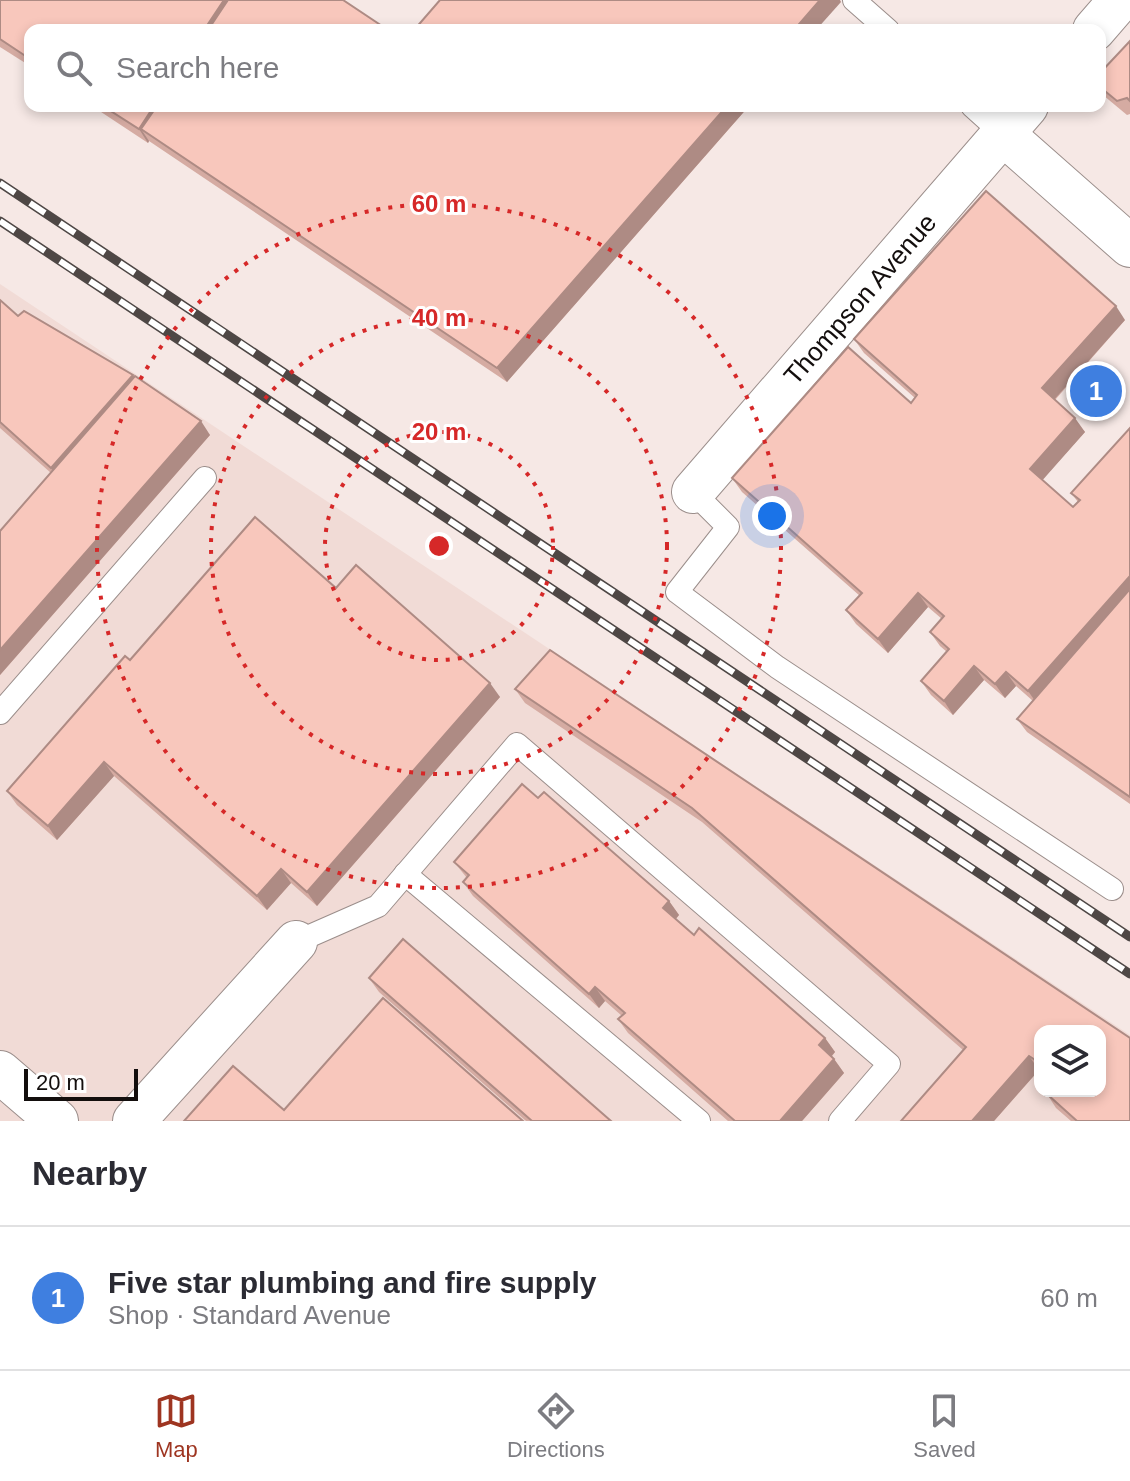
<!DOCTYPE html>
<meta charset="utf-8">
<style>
body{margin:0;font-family:Helvetica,sans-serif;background:#f7f7f7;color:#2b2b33}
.controls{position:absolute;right:24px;bottom:24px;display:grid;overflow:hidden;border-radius:16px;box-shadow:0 4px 12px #0003}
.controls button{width:72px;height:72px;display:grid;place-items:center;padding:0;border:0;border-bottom:2px solid #e1e1e2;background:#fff;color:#2b2b33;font:40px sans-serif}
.scale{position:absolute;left:24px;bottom:20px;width:114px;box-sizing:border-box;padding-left:8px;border:4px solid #130e0d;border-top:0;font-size:22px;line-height:28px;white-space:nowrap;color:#130e0d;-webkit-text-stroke:6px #fff;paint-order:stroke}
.you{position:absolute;left:772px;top:516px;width:28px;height:28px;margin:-20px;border:6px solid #fff;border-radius:50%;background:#1a73e8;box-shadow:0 0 0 12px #1a73e833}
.badge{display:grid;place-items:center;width:52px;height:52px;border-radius:50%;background:#9e3521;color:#fff;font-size:26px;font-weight:700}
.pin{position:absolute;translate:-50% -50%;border:4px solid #fff;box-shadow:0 2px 8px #0006}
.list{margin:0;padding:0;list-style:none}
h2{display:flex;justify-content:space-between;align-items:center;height:104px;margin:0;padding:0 32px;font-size:34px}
h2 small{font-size:26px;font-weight:400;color:#7c7c81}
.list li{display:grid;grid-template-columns:52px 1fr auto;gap:24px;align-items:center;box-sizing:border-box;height:144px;padding:0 32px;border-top:2px solid #e1e1e2}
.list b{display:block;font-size:30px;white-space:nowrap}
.list p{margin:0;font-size:26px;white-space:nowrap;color:#7c7c81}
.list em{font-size:26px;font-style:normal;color:#7c7c81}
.icon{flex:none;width:44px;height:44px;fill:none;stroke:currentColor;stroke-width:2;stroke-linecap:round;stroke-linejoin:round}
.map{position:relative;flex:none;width:1130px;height:1121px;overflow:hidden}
.search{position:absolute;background:#fff;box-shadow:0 4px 12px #0003;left:24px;right:24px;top:24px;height:88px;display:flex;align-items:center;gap:20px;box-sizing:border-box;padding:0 28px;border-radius:16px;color:#7c7c81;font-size:30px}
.sheet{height:248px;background:#fff}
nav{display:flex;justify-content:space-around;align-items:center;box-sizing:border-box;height:112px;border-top:2px solid #e1e1e2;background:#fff;font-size:22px;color:#7c7c81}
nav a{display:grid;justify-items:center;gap:4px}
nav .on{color:#9e3521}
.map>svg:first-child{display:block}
.built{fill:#f1dbd6;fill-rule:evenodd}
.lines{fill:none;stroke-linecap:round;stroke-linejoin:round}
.service-casing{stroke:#9b8e8b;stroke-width:24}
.minor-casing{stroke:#9b8e8b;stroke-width:44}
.service{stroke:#fff;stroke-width:22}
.minor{stroke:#fff;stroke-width:42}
.rail-casing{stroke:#4e4745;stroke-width:9}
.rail{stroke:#fff;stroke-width:6;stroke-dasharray:18;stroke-linecap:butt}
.wall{fill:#d5aba2}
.shaded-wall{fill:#ae8b84}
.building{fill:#f8c7bc;stroke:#ae8b84;stroke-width:2}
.ring{fill:none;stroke:#d62828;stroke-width:4;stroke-dasharray:4 8}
.labels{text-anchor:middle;stroke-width:6;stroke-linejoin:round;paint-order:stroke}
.street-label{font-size:26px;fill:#130e0d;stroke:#fff}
.centre{fill:#d62828;stroke:#fff;stroke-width:4}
.ring-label{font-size:24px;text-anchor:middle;font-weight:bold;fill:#d62828;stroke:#fff;stroke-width:6;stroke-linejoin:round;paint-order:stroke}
</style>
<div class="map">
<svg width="1130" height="1121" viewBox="0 0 1130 1121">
<rect width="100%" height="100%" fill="#f6e8e5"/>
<!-- built -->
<path class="built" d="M0,284L1130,1035V1121H0ZM1040,1031H1100V1091H1040Z"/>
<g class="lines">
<defs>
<g id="service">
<polyline points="854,0 888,30"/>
<polyline points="972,106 1003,134"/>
<polyline points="693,492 728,527 677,592 777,667 1112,889"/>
<polyline points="0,713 205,478"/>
<polyline points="405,874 699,1121"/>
<polyline points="296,942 378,906 517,744 889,1064 840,1121"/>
</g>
<g id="minor">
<polyline points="1094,30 1120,0"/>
<polyline points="1003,134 1130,246"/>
<polyline points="693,492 1027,106"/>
<polyline points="0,1072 57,1121"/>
<polyline points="134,1121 296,942"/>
</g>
</defs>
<!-- service casing -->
<use href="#service" class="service-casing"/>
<!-- minor casing -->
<use href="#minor" class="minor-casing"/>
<!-- service -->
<use href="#service" class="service"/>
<!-- minor -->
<use href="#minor" class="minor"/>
<defs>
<g id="rail">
<polyline points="0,183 1130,937"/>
<polyline points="0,221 1130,974"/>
</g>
</defs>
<!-- rail casing -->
<use href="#rail" class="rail-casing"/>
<!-- rail -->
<use href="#rail" class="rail"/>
</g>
<!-- wall -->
<g class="wall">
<polygon points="0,0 30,30 30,66 0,47"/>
<polygon points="1130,41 1130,114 1127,115 1103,95 1100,91 1100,73"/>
<polygon points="92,106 749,106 507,382 149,141 148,143"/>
<polygon points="0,300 18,316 135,377 210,435 0,675 0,531 51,473 0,428"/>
<polygon points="1125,320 1055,400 1085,432 1042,480 1073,507 1078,502 1071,493 1130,428 1130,804 1027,732 1017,719 1033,701 1016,686 1005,698 984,680 953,715 931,695 921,681 947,652 940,646 930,632 942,619 928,607 888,653 856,624 846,610 860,596 742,492 732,478 911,403 915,398 864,353 854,339"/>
<polygon points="336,588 500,697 317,906 291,883 267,910 114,776 57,840 17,805 7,791 130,660"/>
<polygon points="550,650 1130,1038 1130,1121 1071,1121 1056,1108 1047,1094 1049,1091 1100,1091 1100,1031 1040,1031 1040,1071 1039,1070 994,1121 901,1121 963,1050 702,822 525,703 515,689"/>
<polygon points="538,798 669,901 679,915 676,919 694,935 825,1038 835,1052 832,1056 844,1073 802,1121 728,1121 628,1033 618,1019 622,1016 605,1001 599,1008 473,896 463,882 467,878 454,862"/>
<polygon points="369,978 611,1121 526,1121 379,992"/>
</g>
<!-- shaded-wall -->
<g class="shaded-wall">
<polygon points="224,0 243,0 223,30 204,30"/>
<polygon points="820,0 840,0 841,2 816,30 794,30"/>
<polygon points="154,106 173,106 141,129 149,141 148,143 139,129"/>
<polygon points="727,106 749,106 507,382 497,368"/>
<polygon points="1116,306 1125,320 1052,402 1042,388"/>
<polygon points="133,375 143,389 61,482 51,468"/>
<polygon points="1075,418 1085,432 1040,483 1030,469"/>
<polygon points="201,421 210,435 0,675 0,650"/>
<polygon points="1130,576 1130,601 1038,705 1028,691"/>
<polygon points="918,593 928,607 888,653 878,639"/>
<polygon points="974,666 984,680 953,715 944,701"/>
<polygon points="1006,672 1016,686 1005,698 995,684"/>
<polygon points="490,683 500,697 317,906 307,892"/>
<polygon points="104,762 114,776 57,840 48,826"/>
<polygon points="281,869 291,883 267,910 257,896"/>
<polygon points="669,901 679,915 673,922 663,908"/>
<polygon points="595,987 605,1001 599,1008 589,994"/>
<polygon points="825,1038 835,1052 829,1059 819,1045"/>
<polygon points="1029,1056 1039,1070 994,1121 972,1121"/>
<polygon points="834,1059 844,1073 802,1121 780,1121"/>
</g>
<!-- building -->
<g class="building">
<polygon points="0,0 224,0 204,30 30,30 30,59 0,39"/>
<polygon points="228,0 343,0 388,30 208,30"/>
<polygon points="440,0 820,0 794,30 414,30"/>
<polygon points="1130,41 1130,101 1127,98 1117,101 1100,87 1100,73"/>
<polygon points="103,106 154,106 139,129"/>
<polygon points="157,106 727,106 497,368 141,129"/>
<polygon points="986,191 1116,306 1042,388 1075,418 1030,469 1073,507 1080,500 1071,493 1130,428 1130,576 1028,691 1006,672 995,684 974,666 944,701 921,681 949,649 930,632 944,616 918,593 878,639 846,610 862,593 732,478 848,347 911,403 917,395 854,339"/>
<polygon points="0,300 18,316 24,311 133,375 51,468 0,422"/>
<polygon points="135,376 201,421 0,650 0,531"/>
<polygon points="255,517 336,588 356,565 490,683 307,892 281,869 257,896 104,762 48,826 7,791 125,656 130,660"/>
<polygon points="1130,589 1130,797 1017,719"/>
<polygon points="550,650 1130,1038 1130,1121 1077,1121 1047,1094 1049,1091 1100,1091 1100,1031 1040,1031 1040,1063 1029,1056 972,1121 901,1121 966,1047 692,808 515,689"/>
<polygon points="522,784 538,798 544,792 669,901 663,908 694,935 699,928 825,1038 819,1045 834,1059 780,1121 735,1121 618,1019 625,1013 595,987 589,994 463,882 469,875 454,862"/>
<polygon points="403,939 611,1121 532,1121 369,978"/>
<polygon points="383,998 523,1121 184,1121 233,1066 284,1110"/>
</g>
<!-- distance rings -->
<g class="ring">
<circle cx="439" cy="546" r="114"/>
<circle cx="439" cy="546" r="228"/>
<circle cx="439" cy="546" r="342"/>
</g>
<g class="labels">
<!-- street labels -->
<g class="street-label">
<text transform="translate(860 299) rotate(-49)" y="9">Thompson Avenue</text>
</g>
</g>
<circle cx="439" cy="546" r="12" class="centre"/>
<g class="ring-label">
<text x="439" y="212">60 m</text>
<text x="439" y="326">40 m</text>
<text x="439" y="440">20 m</text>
</g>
</svg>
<div class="controls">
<button><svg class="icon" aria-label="layers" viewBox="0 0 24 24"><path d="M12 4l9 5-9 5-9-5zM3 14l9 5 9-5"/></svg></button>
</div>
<div class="scale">20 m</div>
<div class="you"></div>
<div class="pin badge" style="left:1096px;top:391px;background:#3f7fe0">1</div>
<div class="search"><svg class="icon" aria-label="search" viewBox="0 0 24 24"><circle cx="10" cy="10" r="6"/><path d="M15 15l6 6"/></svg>Search here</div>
</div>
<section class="sheet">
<h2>Nearby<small></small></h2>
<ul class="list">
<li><span class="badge" style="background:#3f7fe0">1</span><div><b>Five star plumbing and fire supply</b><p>Shop · Standard Avenue</p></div><em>60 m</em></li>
</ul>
</section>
<nav>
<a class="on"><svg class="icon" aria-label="map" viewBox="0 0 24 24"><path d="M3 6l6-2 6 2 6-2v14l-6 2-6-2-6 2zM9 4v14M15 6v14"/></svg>Map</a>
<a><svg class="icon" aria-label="directions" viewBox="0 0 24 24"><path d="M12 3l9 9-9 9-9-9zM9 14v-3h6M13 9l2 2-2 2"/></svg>Directions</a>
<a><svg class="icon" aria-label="saved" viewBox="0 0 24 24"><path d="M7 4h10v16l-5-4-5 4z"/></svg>Saved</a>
</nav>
